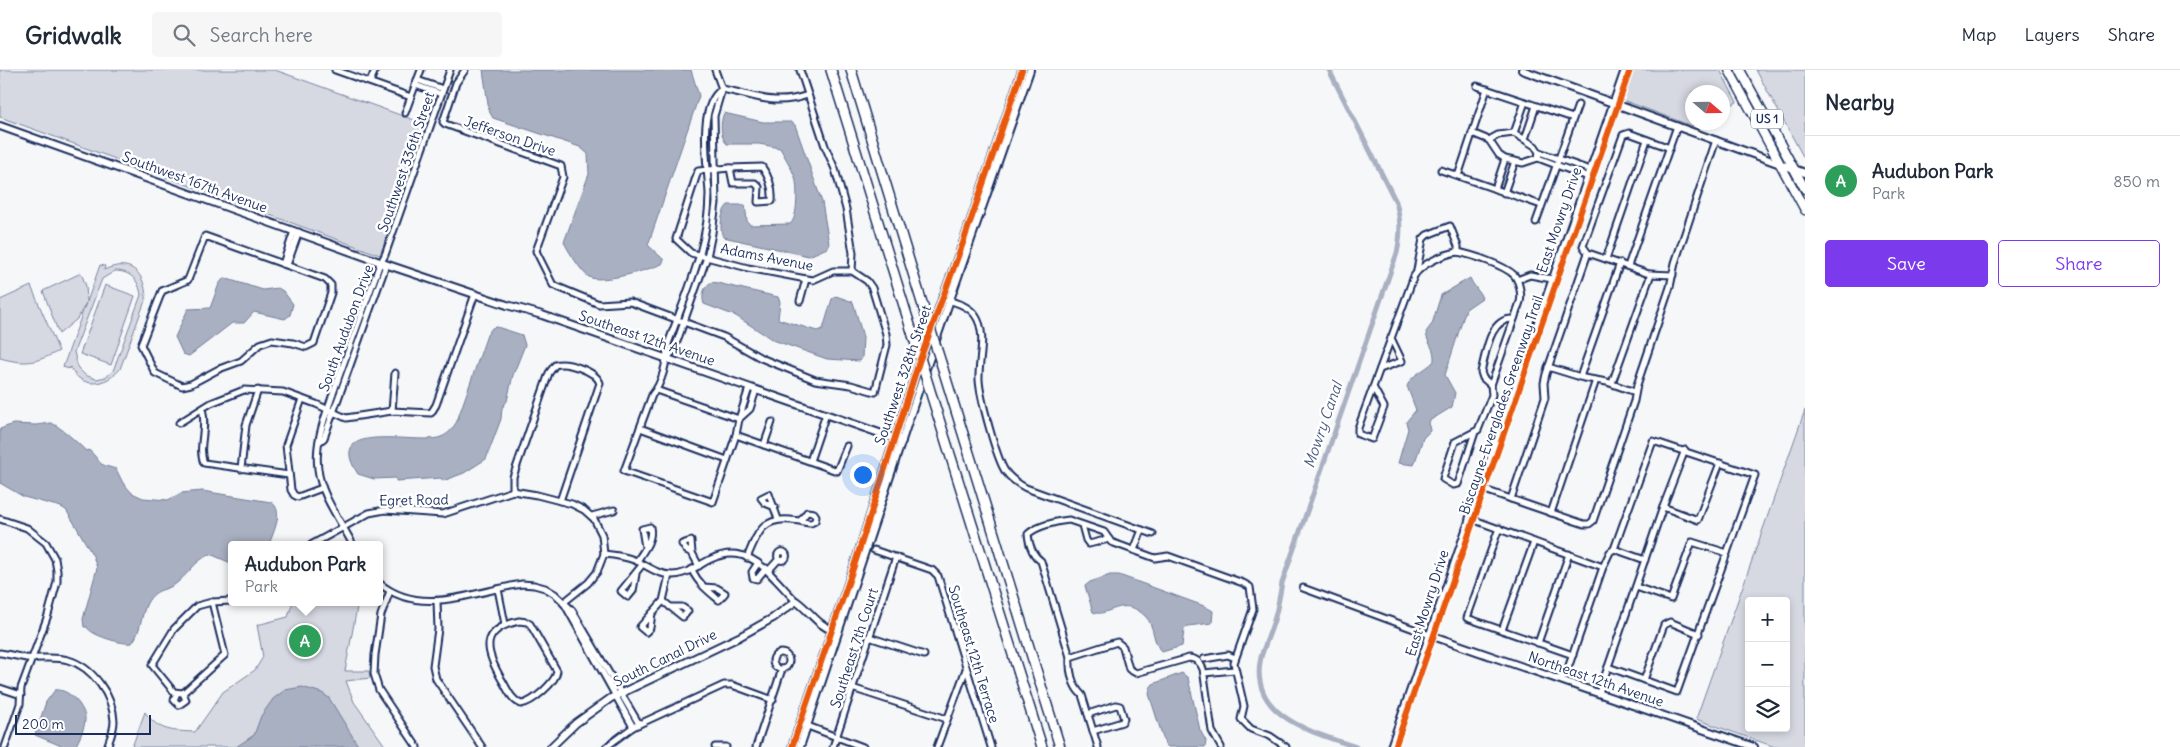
<!DOCTYPE html>
<meta charset="utf-8">
<style>
body{margin:0;font-family:Delius,sans-serif;background:#f6f6f7;color:#1f2937}
.controls{position:absolute;right:15px;bottom:15px;display:grid;overflow:hidden;border-radius:5px;box-shadow:0 2px 8px #0003}
.controls button{width:45px;height:45px;display:grid;place-items:center;padding:0;border:0;border-bottom:1px solid #e0e1e3;background:#fff;color:#1f2937;font:25px sans-serif}
.compass{position:absolute;left:1685px;top:15px;width:45px;height:45px;border-radius:50%;background:#fff;box-shadow:0 2px 8px #0003;rotate:110deg}
.scale{position:absolute;left:15px;bottom:12px;width:136px;box-sizing:border-box;padding-left:5px;border:2px solid #1b2f5e;border-top:0;font-size:14px;line-height:18px;white-space:nowrap;color:#1b2f5e;-webkit-text-stroke:4px #fff;paint-order:stroke}
.you{position:absolute;left:862px;top:404px;width:18px;height:18px;margin:-12px;border:4px solid #fff;border-radius:50%;background:#1a73e8;box-shadow:0 0 0 8px #1a73e833}
.badge{display:grid;place-items:center;width:32px;height:32px;border-radius:50%;background:#7c3aed;color:#fff;font-size:16px;font-weight:700}
.pin{position:absolute;translate:-50% -50%;border:2px solid #fff;box-shadow:0 1px 5px #0006}
.popup{position:absolute;left:228px;top:471px;width:155px;height:65px;box-sizing:border-box;display:grid;place-content:center;border-radius:5px;background:#fff;filter:drop-shadow(0 1px 4px #0005);font-size:16px;white-space:nowrap;color:#747a83}
.popup b{font-size:19px;color:#1f2937}
.popup::after{content:'';position:absolute;left:50%;top:100%;margin-left:-10px;border:10px solid transparent;border-top-color:#fff}
.list{margin:0;padding:0;list-style:none}
h2{display:flex;justify-content:space-between;align-items:center;height:65px;margin:0;padding:0 20px;font-size:21px}
h2 small{font-size:16px;font-weight:400;color:#747a83}
.list li{display:grid;grid-template-columns:32px 1fr auto;gap:15px;align-items:center;box-sizing:border-box;height:90px;padding:0 20px;border-top:1px solid #e0e1e3}
.list b{display:block;font-size:19px;white-space:nowrap}
.list p{margin:0;font-size:16px;white-space:nowrap;color:#747a83}
.list em{font-size:16px;font-style:normal;color:#747a83}
.actions{display:flex;gap:10px;padding:15px 20px}
.actions a{flex:1;padding:11px 0;border:1px solid #7c3aed;border-radius:5px;text-align:center;font-size:18px;color:#7c3aed}
.actions .main{background:#7c3aed;color:#fff}
.icon{flex:none;width:28px;height:28px;fill:none;stroke:currentColor;stroke-width:2;stroke-linecap:round;stroke-linejoin:round}
.map{position:relative;flex:none;width:1805px;height:677px;overflow:hidden}
header{display:flex;align-items:center;gap:30px;box-sizing:border-box;height:70px;padding:0 25px;background:#fff;border-bottom:1px solid #e0e1e3}
header strong{font-size:24px}
nav{display:flex;gap:28px;margin-inline-start:auto;font-size:18px}
.search{width:350px;height:45px;background:#f6f6f7;display:flex;align-items:center;gap:12px;box-sizing:border-box;padding:0 18px;border-radius:5px;color:#747a83;font-size:19px}
main{display:flex}
aside{flex:1;background:#fff}
.map>svg:first-child{display:block}
.green{fill:#d6d9e2;stroke:#7884a0;fill-rule:evenodd}
.water{fill:#a9b0c1;stroke:#707c99}
.lines{fill:none;stroke-linecap:round;stroke-linejoin:round}
.canal{stroke:#a9b0c1;stroke-width:5}
.minor-casing{stroke:#1b2f5e;stroke-width:9}
.tertiary-casing{stroke:#1b2f5e;stroke-width:10}
.trunk-casing{stroke:#1b2f5e;stroke-width:11}
.motorway-casing{stroke:#1b2f5e;stroke-width:12}
.minor{stroke:#fff;stroke-width:5}
.tertiary{stroke:#fff;stroke-width:6}
.trunk{stroke:#fff;stroke-width:8}
.motorway{stroke:#fff;stroke-width:9}
.motorway-bridge-casing{stroke:#1b2f5e;stroke-width:12;stroke-linecap:butt}
.motorway-bridge{stroke:#fff;stroke-width:9}
.cycleway-casing{stroke:#fff;stroke-width:9}
.cycleway{stroke:#e8590c;stroke-width:6}
.labels{text-anchor:middle;stroke-width:5;stroke-linejoin:round;paint-order:stroke}
.shield{fill:#fff;stroke:#5f6d8e;stroke-width:1}
.shield-label{font-size:12px;font-weight:bold;fill:#1b2f5e}
.street-label{font-size:14px;fill:#1b2f5e;stroke:#fff}
.water-label{font-size:15px;font-style:italic;fill:#4d5c81;stroke:#fff}
</style>
<header>
<strong>Gridwalk</strong>
<div class="search"><svg class="icon" aria-label="search" viewBox="0 0 24 24"><circle cx="10" cy="10" r="6"/><path d="M15 15l6 6"/></svg>Search here</div>
<nav><a>Map</a><a>Layers</a><a>Share</a></nav>
</header>
<main>
<div class="map">
<svg width="1805" height="677" viewBox="0 0 1805 677">
<rect width="100%" height="100%" fill="#f6f7f9"/>
<filter id="ink" filterUnits="userSpaceOnUse"><feTurbulence type="fractalNoise" baseFrequency=".02" numOctaves="2"/><feDisplacementMap in="SourceGraphic" scale="10" xChannelSelector="R" yChannelSelector="G"/><feConvolveMatrix kernelMatrix="1 2 1 2 8 2 1 2 1" color-interpolation-filters="sRGB"/></filter>
<g filter="url(#ink)">
<!-- green -->
<g class="green">
<polygon points="0,0 275,0 428,55 380,185 0,47"/>
<polygon points="1630,0 1720,0 1737,32 1723,39 1722,22 1692,22 1692,52 1698,53 1692,56 1620,29"/>
<polygon points="1756,0 1805,0 1805,90"/>
<path d="M100,195L105,196L104,200C130,188 145,202 146,228L120,299C106,316 82,320 70,297L69,299L63,297L86,233L77,249L59,264L43,221L81,203L86,216L87,232ZM115,201C130,201 139,210 141,225L113,301L106,307L96,309L85,305L78,298L74,282L102,209Z"/>
<polygon points="105,215 135,226 111,295 80,284"/>
<path d="M31,216L59,281C35,293 26,295 0,288V230Z"/>
<polygon points="944,238 905,353 902,357 938,245"/>
<path d="M1805,340V677H1775L1696,649ZM1749,531H1786V658H1749Z"/>
<path d="M293,532H358L345,601H369L370,608L346,611L354,632L386,677H132L145,642C159,662 173,661 195,662L223,622L255,600L263,587L257,555L288,547Z"/>
</g>
<!-- water -->
<g class="water">
<path d="M483,0H691L699,26L648,175L664,190L662,194C648,200 601,214 589,207C582,203 567,179 564,172L589,104L588,84L580,77L493,48L489,41Z"/>
<path d="M724,43L763,52H791L795,55L822,132L829,174L827,178L809,186L723,167C719,159 721,141 728,135H745L747,151L750,155L790,154C798,149 798,116 795,107C791,97 785,87 780,78L759,74H727C720,68 720,51 724,43Z"/>
<polygon points="224,208 263,220 278,218 283,221 293,234 290,245 285,249 254,242 244,253 232,253 189,286 183,284 175,267 188,239 210,238 219,214"/>
<path d="M1470,208C1473,216 1479,220 1482,228L1466,239L1445,305L1455,323L1452,337L1429,351L1430,361L1423,368L1414,395L1398,393L1408,359L1406,352L1416,340L1407,316C1413,303 1425,301 1434,291C1435,276 1427,275 1426,262L1432,254L1441,225Z"/>
<path d="M713,212L778,227L780,232L778,249L817,261L823,259L832,229L836,226L853,232L863,267L862,288L860,291L827,289L773,270L736,246L704,234C701,226 704,214 713,212Z"/>
<path d="M497,257L522,265L525,275L513,305L507,331L502,338L501,349L486,389L464,403L443,411L441,408L396,411V408L374,409L358,404C321,348 420,376 441,367C449,364 453,358 457,351L487,265L492,258Z"/>
<path d="M51,353C60,356 79,374 86,381L89,380C104,394 94,393 116,399L123,413L132,423L143,428L168,430L181,423L202,421L271,432C285,441 273,462 269,475H231V493L210,484C193,493 192,500 178,512C167,522 157,516 147,533C141,545 141,562 132,573C123,575 90,565 87,557H84L83,549L97,498L93,486L76,456L66,440L61,437L24,427L0,413V359L13,354L36,355Z"/>
<path d="M1110,505H1119L1204,536L1213,541L1212,553L1188,556L1184,560L1182,576L1162,582C1152,573 1155,556 1146,547C1123,523 1107,549 1093,542L1085,516L1090,512Z"/>
<polygon points="1182,603 1188,608 1200,660 1206,671 1205,677 1168,677 1165,674 1149,624 1150,618 1153,614"/>
<polygon points="302,617 322,623 329,628 359,677 236,677 254,665 261,646 273,629 285,620"/>
<path d="M55,620C68,618 83,635 85,647C86,656 79,670 75,677H64L35,665L46,632Z"/>
</g>
<g class="lines">
<!-- canal -->
<path class="canal" d="M1329,0L1396,132C1401,150 1401,164 1397,183L1282,513C1280,524 1278,536 1275,547C1271,561 1265,574 1261,587C1247,647 1315,663 1356,677"/>
<defs>
<g id="minor">
<polyline points="335,0 411,27"/>
<polyline points="465,0 456,13 443,52 445,54 561,96 563,107 536,181 553,215 599,234 630,232 724,267 761,288 815,310 851,315 875,322 887,275 886,264 872,218 867,211 852,201 853,183 846,139 835,99 825,76 800,0"/>
<polyline points="417,10 443,19"/>
<polyline points="370,12 375,0"/>
<polyline points="415,15 441,24"/>
<polyline points="1477,16 1573,48"/>
<polyline points="405,43 421,0"/>
<polyline points="1472,63 1489,70 1499,85 1505,89 1523,93 1538,88 1539,82"/>
<polyline points="1514,63 1525,32"/>
<polyline points="1525,69 1536,36"/>
<polyline points="1489,70 1498,65 1514,63 1535,76 1539,82 1590,100"/>
<polyline points="1670,78 1629,63 1623,65 1583,176 1588,183 1649,204 1673,205"/>
<polyline points="1538,88 1588,107"/>
<path d="M762,97C770,108 773,118 772,131L758,132L759,117L755,113H733L730,98Z"/>
<polyline points="730,98 698,101 676,169 691,183 748,198 806,209 813,210 833,201 852,201"/>
<polyline points="1441,100 1541,135"/>
<polyline points="1458,106 1487,19"/>
<polyline points="1495,119 1505,89"/>
<polyline points="1504,123 1515,91"/>
<polyline points="1536,152 1578,35"/>
<polygon points="205,166 325,209 331,215 331,223 314,273 306,277 293,273 272,270 260,274 241,291 219,299 191,314 182,316 155,303 141,275 162,221 188,210"/>
<polyline points="1606,189 1647,70"/>
<polyline points="283,194 294,161"/>
<polyline points="287,195 299,162"/>
<polyline points="1628,196 1677,56"/>
<polyline points="1417,200 1423,169 1427,165 1450,156 1458,176 1458,182"/>
<polyline points="1517,210 1530,205 1552,209"/>
<path d="M942,228C954,232 968,235 975,245C988,263 978,290 979,310C980,327 996,387 1005,401C1011,409 1018,414 1026,418L1153,464"/>
<polyline points="800,231 806,209"/>
<polyline points="667,288 674,280 707,187 712,163 716,133 714,46 722,19 715,0"/>
<polyline points="1548,297 1584,308 1607,312 1635,322"/>
<polyline points="1380,299 1402,291 1391,268"/>
<polyline points="1580,307 1620,193"/>
<polyline points="1612,313 1651,204"/>
<path d="M1491,315L1483,308L1481,302C1486,284 1489,247 1514,249"/>
<path d="M1373,317L1384,337L1372,369L1358,364V358L1414,206C1421,194 1444,184 1458,182C1472,185 1504,195 1514,205C1519,210 1522,225 1520,232L1491,315L1492,325L1478,360L1455,372L1444,405L1443,409L1453,415L1458,414L1475,362"/>
<path d="M749,318L739,349L736,365L713,432L624,401L652,325C662,314 667,292 667,277C684,228 709,177 709,124C708,95 696,37 722,19C756,25 772,37 808,25"/>
<polyline points="656,320 739,349"/>
<polyline points="302,329 286,375 291,420 294,425 298,427 322,418"/>
<path d="M202,339C208,357 197,378 204,393L289,405"/>
<polyline points="392,341 395,303"/>
<polyline points="739,349 750,339 756,320"/>
<polyline points="179,353 211,333 244,320 283,322 316,334 346,348 392,341 431,343 436,335 475,224"/>
<polyline points="640,358 727,390"/>
<polyline points="736,365 837,401 847,376"/>
<polyline points="319,372 324,368 385,198 382,192"/>
<polyline points="764,375 772,352"/>
<polyline points="810,391 826,344"/>
<polyline points="241,399 246,355 258,320"/>
<polyline points="1479,418 1584,454 1589,454 1593,451 1634,331 1637,315 1670,217 1675,193 1716,70"/>
<path d="M513,421V407L549,303L555,295C566,291 596,301 600,313L560,431"/>
<polyline points="1511,429 1545,328 1544,313 1546,304 1588,183"/>
<polyline points="775,437 765,433 761,428 769,424 778,449"/>
<polyline points="1663,437 1698,450 1720,393"/>
<polyline points="1551,443 1596,310"/>
<polyline points="592,446 614,440"/>
<polyline points="1469,448 1603,497"/>
<polyline points="0,449 27,458 46,473 55,489 57,501 57,512 48,545 21,618 20,634 5,677"/>
<polyline points="1082,455 1086,470 1089,474 1109,469"/>
<polyline points="1499,458 1467,548 1573,585"/>
<polyline points="311,475 369,443 385,440 443,444 513,421 537,425 572,434 584,440 594,449 602,465 604,484 597,502 588,513 563,533"/>
<path d="M353,475C341,451 321,426 318,399C314,370 327,342 336,315C350,275 365,236 379,196L385,185L450,0"/>
<polyline points="1614,479 1645,490"/>
<polyline points="874,480 932,500 938,506 991,677"/>
<polyline points="1134,480 1142,460"/>
<circle cx="782" cy="486" r="4.5"/>
<polyline points="692,483 686,480 682,474 691,471 692,483 699,496"/>
<path d="M604,484C614,485 624,486 634,490C647,495 657,505 672,505C687,505 698,495 711,489C751,470 772,508 796,531"/>
<path d="M747,488C757,464 762,447 791,450C798,450 805,453 811,453L815,451L816,446L814,443L807,442L801,450"/>
<path d="M637,491C644,480 653,470 650,457L642,459L645,477"/>
<polyline points="758,493 752,502 753,508 757,509 766,498"/>
<path d="M692,500C698,513 708,521 719,530L725,523L717,518L704,517"/>
<polyline points="768,501 779,489"/>
<polyline points="636,504 633,521 628,527 621,521 642,495"/>
<path d="M379,513C421,548 474,521 522,514L534,515L545,518L555,524L572,540L639,654"/>
<polyline points="1636,517 1671,529 1692,472 1727,483"/>
<polyline points="1303,518 1430,565"/>
<polyline points="498,519 505,554"/>
<polyline points="390,521 381,545 375,585 374,604 379,620 417,677"/>
<polyline points="437,531 438,559 433,596 436,609 482,677"/>
<polyline points="663,531 683,547 688,541 682,537 670,537"/>
<polygon points="212,532 225,585 183,623 174,622 152,595 174,559 197,536"/>
<polyline points="212,532 231,531"/>
<polyline points="564,533 633,657"/>
<polyline points="652,543 650,558 646,562 640,557 663,531 669,505"/>
<path d="M519,551L527,552L530,554L557,601C556,612 532,633 521,634C511,630 507,618 502,610C485,581 479,560 519,551Z"/>
<polyline points="1502,560 1534,472"/>
<polyline points="869,567 924,585"/>
<polyline points="1538,573 1569,484"/>
<path d="M0,583C9,584 18,587 26,588C40,589 55,586 68,590C93,597 113,626 114,651C114,660 110,669 107,677"/>
<circle cx="781" cy="591" r="8"/>
<path d="M1070,587L1117,572L1123,577L1129,599L1136,603L1189,588C1197,589 1200,592 1203,599L1212,661L1221,677"/>
<polyline points="1204,589 1228,585 1235,588"/>
<polyline points="1204,603 1234,600"/>
<polyline points="1560,609 1566,604 1603,497 1610,482 1614,479 1653,371 1755,405 1677,622 1608,597"/>
<polyline points="1644,610 1664,555 1670,552 1699,564"/>
<polyline points="0,618 21,625"/>
<polyline points="852,618 947,649"/>
<polyline points="177,623 174,630 179,635 186,630 183,623"/>
<polyline points="1599,623 1663,437 1685,380"/>
<polyline points="1088,644 1116,635 1120,636 1124,649 1122,652 1093,661"/>
<polyline points="805,655 863,677"/>
<polyline points="606,677 633,657 724,615 732,615 773,630"/>
<polyline points="715,677 726,677"/>
<polyline points="756,677 782,599"/>
<polyline points="833,677 896,487"/>
<polyline points="937,677 966,599"/>
<path d="M1098,677L1082,625C1072,616 1069,600 1070,587L1041,491C1032,485 1029,474 1028,464C1037,456 1057,451 1069,450L1104,462L1111,472L1155,488L1168,486L1243,513L1250,517L1253,539L1234,593L1244,636L1241,649L1251,659L1270,666L1286,677"/>
</g>
<g id="tertiary">
<polyline points="1522,0 1805,103"/>
<polyline points="0,56 391,196 507,235 542,245 902,371"/>
<polyline points="1430,565 1754,677"/>
<path d="M551,677L576,653L611,628L739,567L773,548L796,531C810,541 817,555 834,561"/>
<polyline points="792,677 856,490 919,292 963,173 1022,0"/>
<polyline points="800,677 921,313 1030,0"/>
<polyline points="1391,677 1625,0"/>
</g>
<g id="trunk">
<polyline points="1729,0 1805,140"/>
<polyline points="1740,0 1805,119"/>
</g>
<g id="motorway">
<polyline points="831,0 913,265"/>
<polyline points="851,0 923,236"/>
<polyline points="943,299 1060,677"/>
<polyline points="932,327 1042,677"/>
</g>
</defs>
<!-- minor casing -->
<use href="#minor" class="minor-casing"/>
<!-- tertiary casing -->
<use href="#tertiary" class="tertiary-casing"/>
<!-- trunk casing -->
<use href="#trunk" class="trunk-casing"/>
<!-- motorway casing -->
<use href="#motorway" class="motorway-casing"/>
<!-- minor -->
<use href="#minor" class="minor"/>
<!-- tertiary -->
<use href="#tertiary" class="tertiary"/>
<!-- trunk -->
<use href="#trunk" class="trunk"/>
<!-- motorway -->
<use href="#motorway" class="motorway"/>
<defs>
<g id="motorway-bridge">
<polyline points="923,236 943,299"/>
<polyline points="913,265 932,327"/>
</g>
</defs>
<!-- motorway-bridge casing -->
<use href="#motorway-bridge" class="motorway-bridge-casing"/>
<!-- motorway-bridge -->
<use href="#motorway-bridge" class="motorway-bridge"/>
<defs>
<g id="cycleway">
<polyline points="792,677 856,490 919,292 963,173 1022,0"/>
<polyline points="1395,677 1630,0"/>
</g>
</defs>
<!-- cycleway casing -->
<use href="#cycleway" class="cycleway-casing"/>
<!-- cycleway -->
<use href="#cycleway" class="cycleway"/>
</g>
</g>
<g class="labels">
<!-- shield labels -->
<rect class="shield" x="1751" y="39.5" width="32" height="19" rx="4"/>
<g class="shield-label">
<text x="1767" y="53">US 1</text>
</g>
<!-- street labels -->
<g class="street-label">
<text transform="translate(510 66) rotate(19)" y="5">Jefferson Drive</text>
<text transform="translate(406 92) rotate(-71)" y="5">Southwest 336th Street</text>
<text transform="translate(195 112) rotate(20)" y="5">Southwest 167th Avenue</text>
<text transform="translate(1559 150) rotate(-71)" y="5">East Mowry Drive</text>
<text transform="translate(767 187) rotate(11)" y="5">Adams Avenue</text>
<text transform="translate(346 258) rotate(-70)" y="5">South Audubon Drive</text>
<text transform="translate(647 268) rotate(19)" y="5">Southeast 12th Avenue</text>
<text transform="translate(903 305) rotate(-71)" y="5">Southwest 328th Street</text>
<text transform="translate(1501 335) rotate(-71)" y="5">Biscayne-Everglades Greenway Trail</text>
<text transform="translate(414 430) rotate(-1)" y="5">Egret Road</text>
<text transform="translate(1427 533) rotate(-72)" y="5">East Mowry Drive</text>
<text transform="translate(854 578) rotate(-72)" y="5">Southeast 7th Court</text>
<text transform="translate(974 584) rotate(73)" y="5">Southeast 12th Terrace</text>
<text transform="translate(665 588) rotate(-26)" y="5">South Canal Drive</text>
<text transform="translate(1596 609) rotate(19)" y="5">Northeast 12th Avenue</text>
</g>
<!-- water labels -->
<g class="water-label">
<text transform="translate(1323 355) rotate(-71)" y="5">Mowry Canal</text>
</g>
</g>
</svg>
<div class="controls">
<button>+</button>
<button>−</button>
<button><svg class="icon" aria-label="layers" viewBox="0 0 24 24"><path d="M12 4l9 5-9 5-9-5zM3 14l9 5 9-5"/></svg></button>
</div>
<svg class="compass" viewBox="-18 -18 36 36"><path d="M0-13l5 13h-10z" fill="#e53935"/><path d="M0 13l5-13h-10z" fill="#747a83"/></svg>
<div class="scale">200 m</div>
<div class="you"></div>
<div class="pin badge" style="left:305px;top:571px;background:#2e9e5b">A</div>
<div class="popup"><b>Audubon Park</b>Park</div>
</div>
<aside>
<h2>Nearby<small></small></h2>
<ul class="list">
<li><span class="badge" style="background:#2e9e5b">A</span><div><b>Audubon Park</b><p>Park</p></div><em>850 m</em></li>
</ul>
<div class="actions"><a class="main">Save</a><a>Share</a></div>
</aside>
</main>
